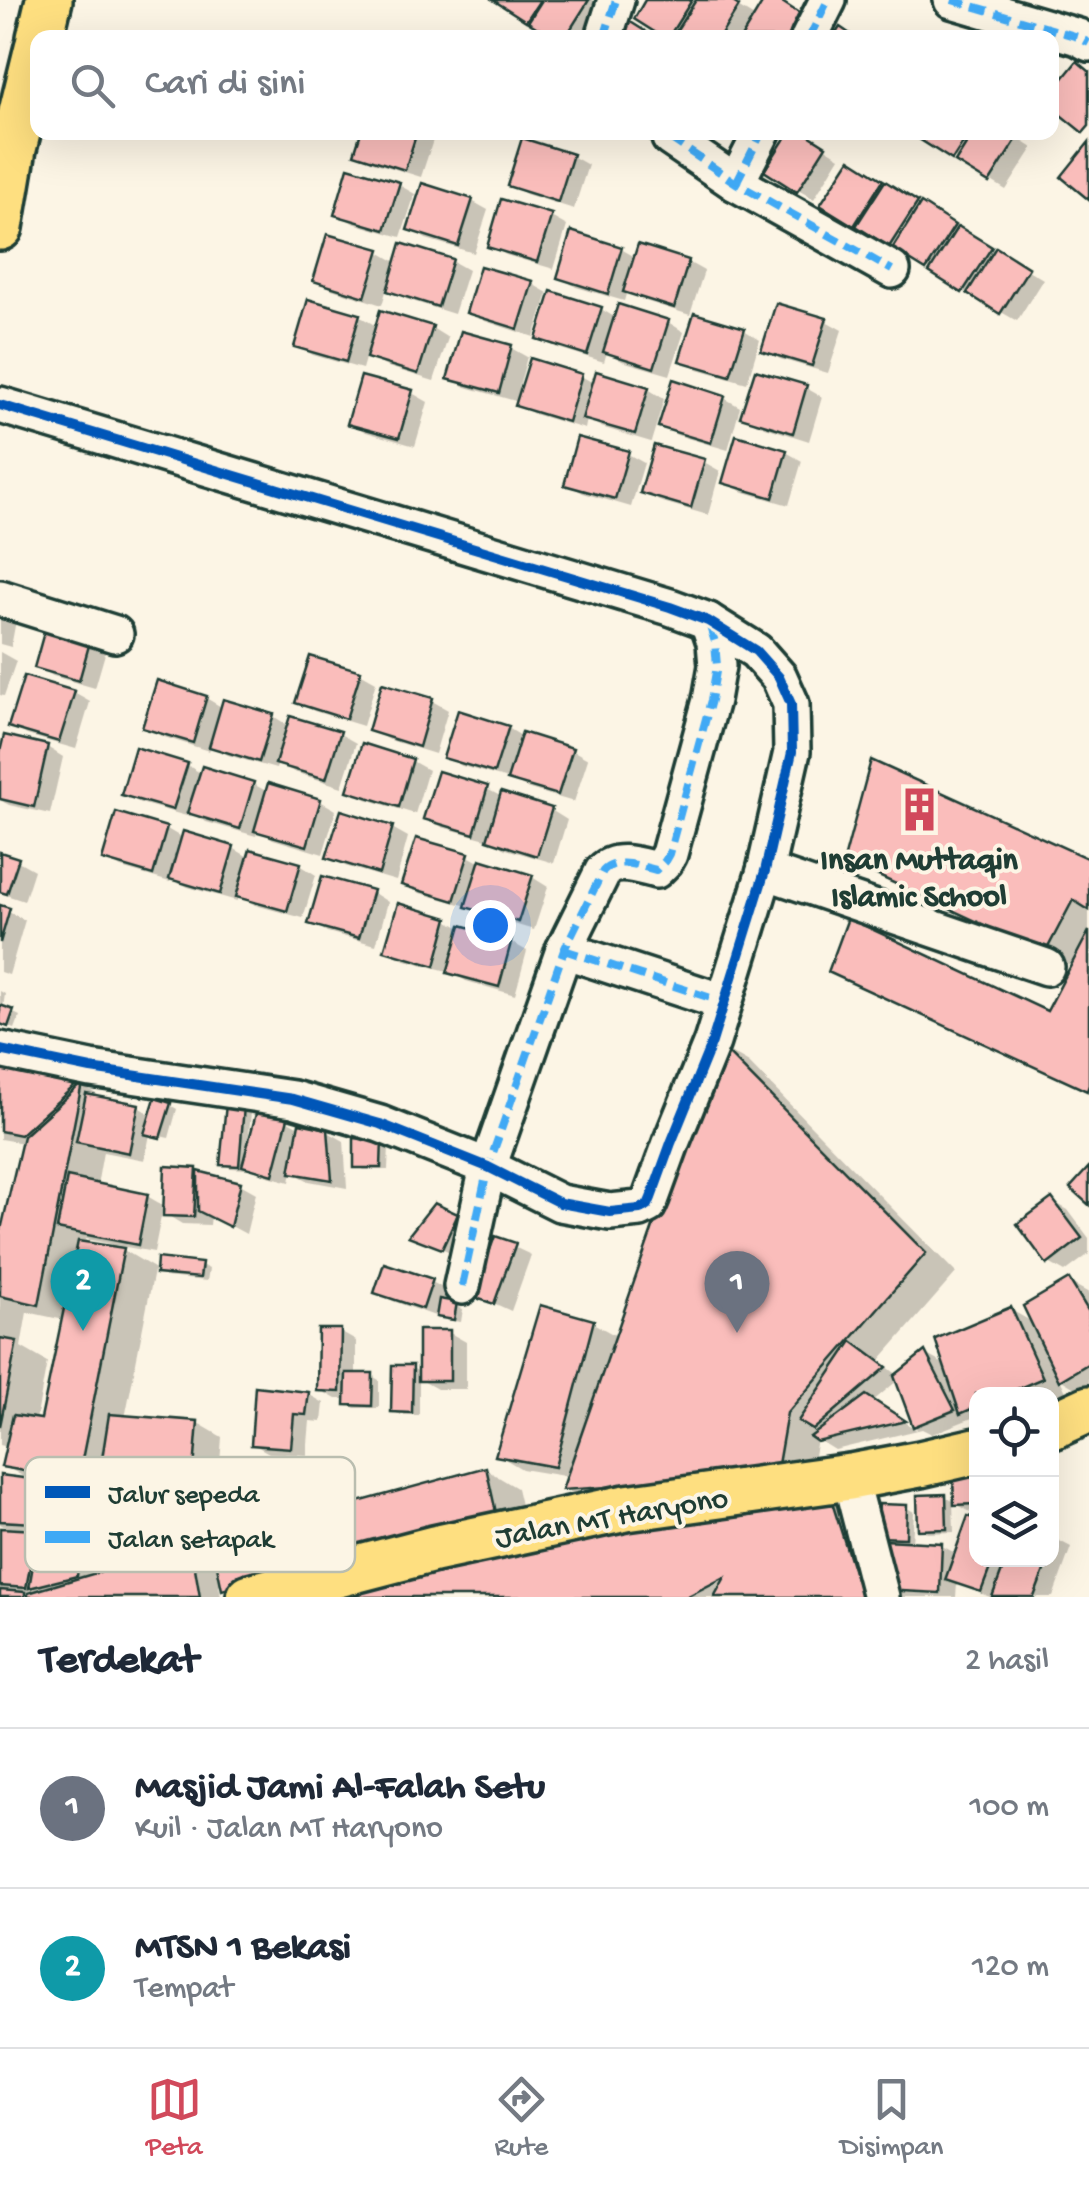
<!DOCTYPE html>
<html lang="id">
<meta charset="utf-8">
<style>
body{margin:0;font-family:"Gochi Hand",sans-serif;background:#f6f6f7;color:#1f2937}
.controls{position:absolute;right:30px;bottom:30px;display:grid;overflow:hidden;border-radius:20px;box-shadow:0 10px 40px #0002}
.controls button{width:90px;height:90px;display:grid;place-items:center;padding:0;border:0;border-bottom:2px solid #e0e1e3;background:#fff;color:#1f2937;font:50px sans-serif}
.you{position:absolute;left:490px;top:925px;width:35px;height:35px;margin:-25px;border:8px solid #fff;border-radius:50%;background:#1a73e8;box-shadow:0 0 0 15px #1a73e833}
.badge{display:grid;place-items:center;width:65px;height:65px;border-radius:50%;background:#d1495b;color:#fff;font-size:32px;font-weight:700}
.pin{position:absolute;translate:-50% -82px;filter:drop-shadow(0 2px 5px #0008)}
.pin::after{content:'';position:absolute;top:52px;width:35px;height:30px;background:inherit;clip-path:polygon(0 0,100% 0,50% 100%)}
.list{margin:0;padding:0;list-style:none}
h2{display:flex;justify-content:space-between;align-items:center;height:130px;margin:0;padding:0 40px;font-size:42px}
h2 small{font-size:32px;font-weight:400;color:#747a83}
.list li{display:grid;grid-template-columns:65px 1fr auto;gap:30px;align-items:center;box-sizing:border-box;height:160px;padding:0 40px;border-top:2px solid #e0e1e3}
.list b{display:block;font-size:38px;white-space:nowrap}
.list p{margin:0;font-size:32px;white-space:nowrap;color:#747a83}
.list em{font-size:32px;font-style:normal;color:#747a83}
.icon{flex:none;width:55px;height:55px;fill:none;stroke:currentColor;stroke-width:2;stroke-linecap:round;stroke-linejoin:round}
.map{position:relative;flex:none;width:1089px;height:1597px;overflow:hidden}
.search{position:absolute;background:#fff;box-shadow:0 10px 40px #0002;left:30px;right:30px;top:30px;height:110px;display:flex;align-items:center;gap:25px;box-sizing:border-box;padding:0 35px;border-radius:20px;color:#747a83;font-size:38px}
.sheet{height:450px;background:#fff}
nav{display:flex;justify-content:space-around;align-items:center;box-sizing:border-box;height:140px;border-top:2px solid #e0e1e3;background:#fff;font-size:28px;color:#747a83}
nav a{display:grid;justify-items:center;gap:5px}
nav .on{color:#d1495b}
.map>svg:first-child{display:block}
.shadow{fill:#0003;fill-rule:evenodd}
.building{fill:#fabdbb;stroke:#1f3d34;stroke-width:2.5}
.lines{fill:none;stroke-linecap:round;stroke-linejoin:round}
.minor-casing{stroke:#1f3d34;stroke-width:42}
.major-casing{stroke:#1f3d34;stroke-width:52}
.minor{stroke:#fcf5e5;stroke-width:35}
.major{stroke:#fedf80;stroke-width:45}
.quiet{stroke:#3fa9f5;stroke-width:8;stroke-dasharray:15 8;stroke-linecap:butt}
.cycleway-casing{stroke:#fcf5e5;stroke-width:16}
.cycleway{stroke:#0057b8;stroke-width:10}
.labels{text-anchor:middle;stroke-width:8;stroke-linejoin:round;paint-order:stroke}
.poi-label{font-size:32px;font-weight:bold;fill:#1f3d34;stroke:#fcf5e5}
.street-label{font-size:32px;fill:#1f3d34;stroke:#fcf5e5}
.key{fill:#fcf5e5;stroke:#babeb0;stroke-width:2.5}
.key-label{font-size:28px;fill:#1f3d34}
</style>
<div class="map">
<svg width="1089" height="1597" viewBox="0 0 1089 1597">
<rect width="100%" height="100%" fill="#fcf5e5"/>
<filter id="ink" filterUnits="userSpaceOnUse"><feTurbulence type="fractalNoise" baseFrequency=".01" numOctaves="2"/><feDisplacementMap in="SourceGraphic" scale="20" xChannelSelector="R" yChannelSelector="G"/><feConvolveMatrix kernelMatrix="1 2 1 2 8 2 1 2 1" color-interpolation-filters="sRGB"/></filter>
<g filter="url(#ink)">
<!-- shadow -->
<g class="shadow">
<polygon points="497,0 592,0 605,8 587,38 558,38"/>
<polygon points="648,0 726,0 756,18 767,0 775,0 816,26 809,38 668,38 637,18"/>
<polygon points="364,132 435,134 421,177 373,162 357,153"/>
<polygon points="800,132 840,157 814,199 798,190"/>
<polygon points="913,132 1008,132 1033,148 1006,190"/>
<polygon points="572,156 588,165 574,209 526,194 510,185"/>
<polygon points="850,163 1043,279 1017,321 964,291 824,204"/>
<polygon points="399,185 415,194 401,237 353,223 337,214"/>
<polygon points="472,201 488,210 474,253 426,239 410,229"/>
<polygon points="551,217 567,226 554,269 506,255 490,245"/>
<polygon points="621,249 637,258 688,262 704,271 690,315 642,300 627,291 624,301 576,287 560,277"/>
<polygon points="379,252 398,263 452,261 468,270 454,314 406,299 387,288 382,305 332,289 316,280"/>
<polygon points="532,284 548,293 534,337 485,321 469,312"/>
<polygon points="601,309 616,318 668,322 684,332 670,375 622,361 607,352 604,362 555,347 539,338"/>
<polygon points="359,316 378,327 432,328 448,338 434,381 385,366 366,355 362,369 313,355 297,346"/>
<polygon points="696,316 744,330 760,340 747,383 698,369 682,359"/>
<polygon points="826,321 842,330 828,373 780,359 764,350"/>
<polygon points="511,348 527,357 519,387 523,388 581,376 595,384 648,389 664,399 651,442 601,427 587,419 585,429 534,414 518,405 519,402 466,387 450,378"/>
<polygon points="806,388 822,397 809,441 759,425 743,416"/>
<polygon points="412,393 428,402 415,446 366,432 350,423"/>
<polygon points="724,398 740,407 728,450 677,435 661,426"/>
<polygon points="656,448 704,462 720,471 708,515 659,501 643,492"/>
<polygon points="786,452 802,461 789,505 741,491 725,482"/>
<polygon points="628,454 644,463 631,507 583,493 567,484"/>
<polygon points="0,605 17,615 11,647 0,644"/>
<polygon points="90,640 106,650 95,688 53,676 37,667"/>
<polygon points="0,652 16,661 4,696 0,695"/>
<polygon points="360,673 376,682 363,726 314,711 298,702"/>
<polygon points="158,683 206,698 223,708 273,716 289,726 340,734 356,743 342,787 294,772 278,763 276,769 228,755 211,745 209,751 161,736 145,727"/>
<polygon points="74,693 90,702 76,749 27,735 11,726"/>
<polygon points="432,701 448,710 435,754 387,739 371,730"/>
<polygon points="508,728 523,737 572,750 588,759 574,802 526,788 511,780 462,766 446,757"/>
<polygon points="47,747 63,757 50,814 9,805 0,800 0,763"/>
<polygon points="412,761 428,770 415,814 366,799 350,790"/>
<polygon points="187,765 202,774 203,769 253,784 268,792 320,801 336,810 323,854 273,839 258,830 256,836 206,822 191,813 190,817 140,803 123,793"/>
<polygon points="439,774 487,789 502,797 551,810 567,820 554,863 506,849 490,840 442,827 426,818"/>
<polygon points="118,815 167,829 184,839 233,848 250,858 300,865 316,875 303,918 255,905 238,895 237,901 188,887 171,878 170,882 121,868 105,859"/>
<polygon points="392,828 408,837 396,881 345,866 329,856"/>
<polygon points="0,855 18,861 34,870 24,901 0,893"/>
<polygon points="468,856 481,863 532,877 548,887 534,930 484,915 471,907 420,893 404,884"/>
<polygon points="847,859 1089,861 1089,1093 863,989 831,971 1048,1014 1073,967 878,877"/>
<polygon points="372,892 388,902 376,945 327,932 311,922"/>
<polygon points="0,908 25,920 9,975 0,972"/>
<polygon points="447,920 463,929 511,942 527,951 515,995 466,981 451,972 402,959 386,950"/>
<polygon points="0,991 5,994 3,1008 20,1016 15,1029 1,1024 0,1028"/>
<path d="M718,1045L749,1063L956,1273L879,1361L898,1375L925,1354L947,1366L1011,1310L1034,1323L1069,1282L1089,1293V1391L1085,1394L1060,1379L1066,1392L1052,1398V1394H976V1421L972,1418L932,1434L922,1429L835,1450L817,1439L807,1493L596,1507L565,1489L570,1477L522,1469L498,1455L593,1323L618,1337ZM898,1380L917,1430L872,1402Z"/>
<path d="M0,1071L79,1084L108,1101L138,1107L152,1115L170,1105L177,1109L169,1138L150,1134L145,1160L103,1152L97,1186L147,1196L166,1207L196,1171L203,1175L240,1184L256,1193L246,1234L211,1215L210,1225L182,1224L162,1212L154,1252L115,1245L159,1271L201,1265L209,1269L207,1281L166,1277L154,1271L125,1418L198,1423L222,1437L219,1476L239,1486L298,1477L314,1486L311,1517L485,1469L517,1488L528,1535L239,1597L219,1586L221,1597H0V1530L13,1531L0,1524V1486L32,1482L4,1465L8,1447L0,1445V1237L24,1143L0,1139ZM86,1239L111,1244L110,1248L85,1245ZM27,1312L64,1320L43,1422L36,1421L47,1362L21,1347ZM184,1516L240,1532L242,1516L254,1522L289,1521L219,1564L191,1548L94,1576L100,1540L88,1533L102,1534L103,1527L119,1536L172,1542Z"/>
<polygon points="243,1108 251,1113 248,1142 251,1143 259,1113 288,1121 301,1128 328,1132 344,1141 347,1188 309,1181 292,1172 290,1182 261,1174 246,1165 246,1169 230,1168 223,1163"/>
<polygon points="381,1141 389,1146 388,1170 364,1170 357,1166"/>
<polygon points="1052,1201 1068,1210 1089,1238 1089,1254 1065,1272 1049,1263"/>
<polygon points="457,1216 473,1225 459,1256 412,1235"/>
<polygon points="497,1239 531,1255 511,1311 476,1295"/>
<polygon points="386,1266 432,1282 448,1291 444,1303 463,1309 461,1322 446,1320 393,1301 377,1292"/>
<polygon points="340,1332 356,1341 356,1375 372,1376 379,1380 379,1408 355,1408 348,1404 348,1399 336,1399 320,1390"/>
<polygon points="450,1333 466,1342 466,1389 437,1389 419,1379 419,1415 400,1415 393,1411 412,1368 421,1373"/>
<polygon points="308,1394 324,1403 322,1422 310,1421 307,1455 269,1453 253,1444"/>
<polygon points="976,1476 976,1513 972,1513 953,1502 954,1532 928,1533 921,1529 946,1497 956,1503 955,1477"/>
<polygon points="830,1499 854,1513 881,1597 341,1597"/>
<polygon points="907,1508 914,1512 912,1544 942,1546 957,1554 969,1519 976,1522 976,1560 1052,1560 1052,1537 1071,1547 1053,1597 990,1597 957,1584 956,1597 899,1597 885,1589 887,1540 880,1536"/>
</g>
<!-- building -->
<g class="building">
<polygon points="493,0 540,0 526,21"/>
<polygon points="542,0 589,0 565,38 554,38 528,22"/>
<polygon points="645,0 692,0 668,38 664,38 634,19"/>
<polygon points="696,0 730,0 739,6 719,38 687,38 676,31"/>
<polygon points="764,0 779,0 802,15 787,38 741,38"/>
<polygon points="629,21 656,38 618,38"/>
<polygon points="840,27 856,38 833,38"/>
<polygon points="1077,61 1089,71 1089,126 1083,133 1052,108 1052,92"/>
<polygon points="361,132 417,132 405,170 354,154"/>
<polygon points="789,132 804,132 826,146 797,192 764,171"/>
<polygon points="923,132 970,132 952,160 919,139"/>
<polygon points="974,132 1011,132 1018,137 989,183 955,162"/>
<polygon points="522,138 573,154 558,202 507,186"/>
<polygon points="1089,142 1089,200 1061,177"/>
<polygon points="850,159 883,180 854,226 820,205"/>
<polygon points="348,167 400,182 385,230 334,215"/>
<polygon points="885,181 918,202 889,247 856,226"/>
<polygon points="422,183 473,199 458,246 407,230"/>
<polygon points="501,199 552,214 537,262 487,247"/>
<polygon points="921,203 955,225 926,270 892,249"/>
<polygon points="958,226 992,247 962,293 929,272"/>
<polygon points="571,231 622,247 608,294 557,278"/>
<polygon points="327,234 380,249 365,297 313,281"/>
<polygon points="401,243 453,259 438,307 387,291"/>
<polygon points="638,244 689,260 674,308 623,292"/>
<polygon points="996,247 1029,268 1000,314 967,293"/>
<polygon points="480,266 533,281 518,329 466,313"/>
<polygon points="551,291 602,307 587,355 536,339"/>
<polygon points="308,299 360,314 346,362 294,347"/>
<polygon points="776,303 827,318 812,366 761,351"/>
<polygon points="618,304 669,320 654,368 603,352"/>
<polygon points="380,310 433,326 418,374 366,358"/>
<polygon points="694,313 745,328 730,376 679,361"/>
<polygon points="461,331 512,345 499,393 447,379"/>
<polygon points="530,358 582,374 568,422 515,406"/>
<polygon points="755,370 807,385 793,433 740,417"/>
<polygon points="596,371 649,387 635,434 582,419"/>
<polygon points="361,376 413,390 399,438 347,424"/>
<polygon points="673,379 725,396 711,443 658,427"/>
<polygon points="736,435 787,450 773,498 722,483"/>
<polygon points="577,437 629,451 615,499 564,485"/>
<polygon points="654,445 705,459 691,508 640,493"/>
<polygon points="46,625 91,638 79,681 34,668"/>
<polygon points="310,656 361,671 346,719 295,703"/>
<polygon points="24,676 75,691 59,742 8,727"/>
<polygon points="157,680 207,696 193,743 142,728"/>
<polygon points="382,683 433,698 419,747 368,731"/>
<polygon points="223,699 274,714 259,762 209,747"/>
<polygon points="458,710 509,726 494,773 443,758"/>
<polygon points="290,716 341,731 326,779 275,764"/>
<polygon points="522,732 573,748 558,795 507,780"/>
<polygon points="4,735 48,745 34,807 0,799 0,752"/>
<polygon points="362,743 413,759 399,807 347,791"/>
<polygon points="135,747 188,763 173,810 121,795"/>
<polygon points="871,760 1089,859 1089,910 1073,900 1045,953 844,860"/>
<polygon points="202,766 254,782 240,829 187,813"/>
<polygon points="438,771 488,786 474,834 423,819"/>
<polygon points="268,783 321,799 307,846 254,831"/>
<polygon points="501,792 552,808 537,856 487,840"/>
<polygon points="341,810 393,826 379,874 326,858"/>
<polygon points="116,812 167,827 153,875 102,860"/>
<polygon points="183,831 234,846 220,894 169,879"/>
<polygon points="416,838 469,853 454,901 401,885"/>
<polygon points="250,849 301,863 287,911 236,897"/>
<polygon points="0,852 19,858 7,894 0,892"/>
<polygon points="480,859 533,875 518,922 465,907"/>
<polygon points="322,876 373,890 359,938 308,924"/>
<polygon points="398,903 448,918 435,966 384,951"/>
<polygon points="0,905 10,908 0,943"/>
<polygon points="848,918 1047,1011 1089,931 1089,1085 1087,1091 828,972"/>
<polygon points="461,925 512,939 499,987 447,973"/>
<polygon points="0,1005 14,1010 8,1027 0,1024"/>
<polygon points="717,1042 926,1253 787,1413 776,1476 562,1490"/>
<polygon points="0,1068 79,1082 20,1135 0,1131"/>
<polygon points="82,1083 39,1305 0,1296 0,1234 23,1136"/>
<polygon points="86,1094 139,1104 129,1153 76,1142"/>
<polygon points="155,1098 171,1103 160,1138 144,1134"/>
<polygon points="226,1104 244,1106 239,1166 220,1165"/>
<polygon points="257,1110 288,1118 273,1175 242,1166"/>
<polygon points="299,1123 328,1129 332,1180 290,1173"/>
<polygon points="354,1138 382,1139 381,1168 354,1168"/>
<polygon points="165,1166 197,1168 194,1217 163,1216"/>
<polygon points="1089,1167 1089,1205 1070,1188"/>
<polygon points="198,1171 241,1182 230,1227 198,1211"/>
<polygon points="67,1177 148,1194 138,1245 57,1229"/>
<polygon points="1052,1198 1082,1238 1047,1265 1017,1224"/>
<polygon points="434,1203 458,1214 442,1249 408,1236"/>
<polygon points="495,1236 516,1243 494,1304 473,1297"/>
<polygon points="78,1241 124,1248 78,1480 1,1467 13,1415 41,1419"/>
<polygon points="157,1258 202,1263 200,1278 156,1274"/>
<polygon points="384,1263 433,1279 423,1309 374,1293"/>
<polygon points="1069,1279 1089,1312 1089,1363 1059,1381 1023,1306"/>
<polygon points="439,1299 457,1302 454,1320 436,1317"/>
<polygon points="540,1305 594,1320 555,1467 495,1456"/>
<polygon points="1011,1307 1043,1378 1005,1394 976,1394 976,1407 960,1414 935,1339"/>
<polygon points="318,1329 341,1329 340,1392 317,1391"/>
<rect x="418" y="1330" width="32" height="51"/>
<polygon points="0,1338 17,1341 0,1426"/>
<polygon points="852,1341 887,1367 813,1430 798,1421"/>
<polygon points="925,1351 955,1410 913,1427 894,1376"/>
<polygon points="392,1365 413,1365 412,1413 391,1412"/>
<polygon points="346,1373 373,1373 372,1406 345,1405"/>
<polygon points="255,1386 309,1392 306,1415 294,1414 291,1448 251,1445"/>
<polygon points="866,1395 906,1421 817,1442 810,1437"/>
<polygon points="109,1414 198,1421 194,1470 223,1474 216,1520 159,1504 148,1529 92,1523"/>
<polygon points="486,1467 497,1517 222,1590 212,1542"/>
<polygon points="976,1473 976,1504 954,1505 953,1474"/>
<polygon points="0,1475 94,1487 86,1526 0,1521"/>
<polygon points="946,1494 947,1529 918,1530 917,1495"/>
<polygon points="830,1496 862,1597 714,1597 725,1577 686,1597 332,1597 536,1542"/>
<polygon points="879,1504 907,1505 906,1538 877,1537"/>
<polygon points="968,1516 976,1519 976,1560 993,1560 981,1592 945,1580"/>
<polygon points="40,1525 84,1528 77,1576 29,1588"/>
<polygon points="0,1528 37,1530 26,1588 0,1586"/>
<polygon points="884,1540 942,1543 940,1593 882,1590"/>
<polygon points="191,1545 200,1597 28,1597 28,1593"/>
<polygon points="1006,1560 1048,1560 1034,1597 992,1597"/>
<polygon points="0,1590 25,1592 25,1597 0,1597"/>
</g>
<g class="lines">
<defs>
<g id="minor">
<polyline points="952,0 1078,37 1089,43"/>
<polyline points="604,38 616,0"/>
<polyline points="809,38 828,0"/>
<polyline points="670,138 736,183 892,270"/>
<polyline points="736,183 762,132"/>
<polyline points="0,405 670,607 708,621 756,651 779,677 791,704 792,752 765,871 712,1042 671,1143 651,1198 648,1205 640,1209 610,1212 560,1203 488,1167 380,1124 293,1099 91,1069 0,1050"/>
<polyline points="0,598 115,634"/>
<polyline points="765,871 1046,967"/>
<polyline points="564,950 723,1002"/>
<path d="M462,1286L488,1167L564,950L603,871C617,857 639,866 656,870L665,861L669,854L711,700L717,666L715,642L708,621"/>
<polyline points="850,1477 881,1597"/>
</g>
<g id="major">
<polyline points="40,38 49,0"/>
<polyline points="0,227 13,149 38,47"/>
<polyline points="1052,1426 1089,1409"/>
<polyline points="250,1597 434,1549 626,1508 850,1477 920,1464 976,1451"/>
</g>
</defs>
<!-- minor casing -->
<use href="#minor" class="minor-casing"/>
<!-- major casing -->
<use href="#major" class="major-casing"/>
<!-- minor -->
<use href="#minor" class="minor"/>
<!-- major -->
<use href="#major" class="major"/>
<!-- quiet -->
<g class="quiet">
<polyline points="952,0 1078,37 1089,43"/>
<polyline points="604,38 616,0"/>
<polyline points="809,38 828,0"/>
<polyline points="670,138 736,183 892,270"/>
<polyline points="736,183 762,132"/>
<polyline points="564,950 723,1002"/>
<path d="M462,1286L488,1167L564,950L603,871C617,857 639,866 656,870L665,861L669,854L711,700L717,666L715,642L708,621"/>
</g>
<defs>
<polyline id="cycleway" points="0,405 670,607 708,621 756,651 779,677 791,704 792,752 765,871 712,1042 671,1143 651,1198 648,1205 640,1209 610,1212 560,1203 488,1167 380,1124 293,1099 91,1069 0,1050"/>
</defs>
<!-- cycleway casing -->
<use href="#cycleway" class="cycleway-casing"/>
<!-- cycleway -->
<use href="#cycleway" class="cycleway"/>
</g>
</g>
<!-- icons -->
<defs>
<symbol id="building-bare" viewBox="-9 -9 18 18"><path d="M-4-6H4V6H1V3H-1V6H-4ZM-2.5-4.3h1.7v1.8h-1.7ZM.8-4.3h1.7v1.8H.8ZM-2.5-1h1.7V.8h-1.7ZM.8-1h1.7V.8H.8Z" fill="#d1495b" stroke="#fcf5e5" stroke-width="2.5" paint-order="stroke"/></symbol>
</defs>
<g fill-rule="evenodd">
<use href="#building-bare" x="888" y="778" width="63" height="63"/>
</g>
<g class="labels">
<!-- poi labels -->
<g class="poi-label">
<text x="919" y="868">Insan Muttaqin<tspan x="919" dy="37">Islamic School</tspan></text>
</g>
<!-- street labels -->
<g class="street-label">
<text transform="translate(611 1515) rotate(-10)" y="11">Jalan MT Haryono</text>
</g>
</g>
<!-- legend -->
<rect x="25" y="1457" width="330" height="115" rx="15" class="key"/>
<rect x="45" y="1486" width="45" height="12" fill="#0057b8"/>
<rect x="45" y="1531" width="45" height="12" fill="#3fa9f5"/>
<g class="key-label">
<text x="108" y="1502">Jalur sepeda</text>
<text x="108" y="1547">Jalan setapak</text>
</g>
</svg>
<div class="controls">
<button><svg class="icon" aria-label="locate" viewBox="0 0 24 24"><circle cx="12" cy="12" r="6"/><path d="M12 2v4M12 18v4M2 12h4M18 12h4"/></svg></button>
<button><svg class="icon" aria-label="layers" viewBox="0 0 24 24"><path d="M12 4l9 5-9 5-9-5zM3 14l9 5 9-5"/></svg></button>
</div>
<div class="you"></div>
<div class="pin badge" style="left:737px;top:1333px;background:#6b7280">1</div>
<div class="pin badge" style="left:83px;top:1331px;background:#0f9aa8">2</div>
<div class="search"><svg class="icon" aria-label="search" viewBox="0 0 24 24"><circle cx="10" cy="10" r="6"/><path d="M15 15l6 6"/></svg>Cari di sini</div>
</div>
<section class="sheet">
<h2>Terdekat<small>2 hasil</small></h2>
<ul class="list">
<li><span class="badge" style="background:#6b7280">1</span><div><b>Masjid Jami Al-Falah Setu</b><p>Kuil · Jalan MT Haryono</p></div><em>100 m</em></li>
<li><span class="badge" style="background:#0f9aa8">2</span><div><b>MTSN 1 Bekasi</b><p>Tempat</p></div><em>120 m</em></li>
</ul>
</section>
<nav>
<a class="on"><svg class="icon" aria-label="map" viewBox="0 0 24 24"><path d="M3 6l6-2 6 2 6-2v14l-6 2-6-2-6 2zM9 4v14M15 6v14"/></svg>Peta</a>
<a><svg class="icon" aria-label="directions" viewBox="0 0 24 24"><path d="M12 3l9 9-9 9-9-9zM9 14v-3h6M13 9l2 2-2 2"/></svg>Rute</a>
<a><svg class="icon" aria-label="saved" viewBox="0 0 24 24"><path d="M7 4h10v16l-5-4-5 4z"/></svg>Disimpan</a>
</nav>
